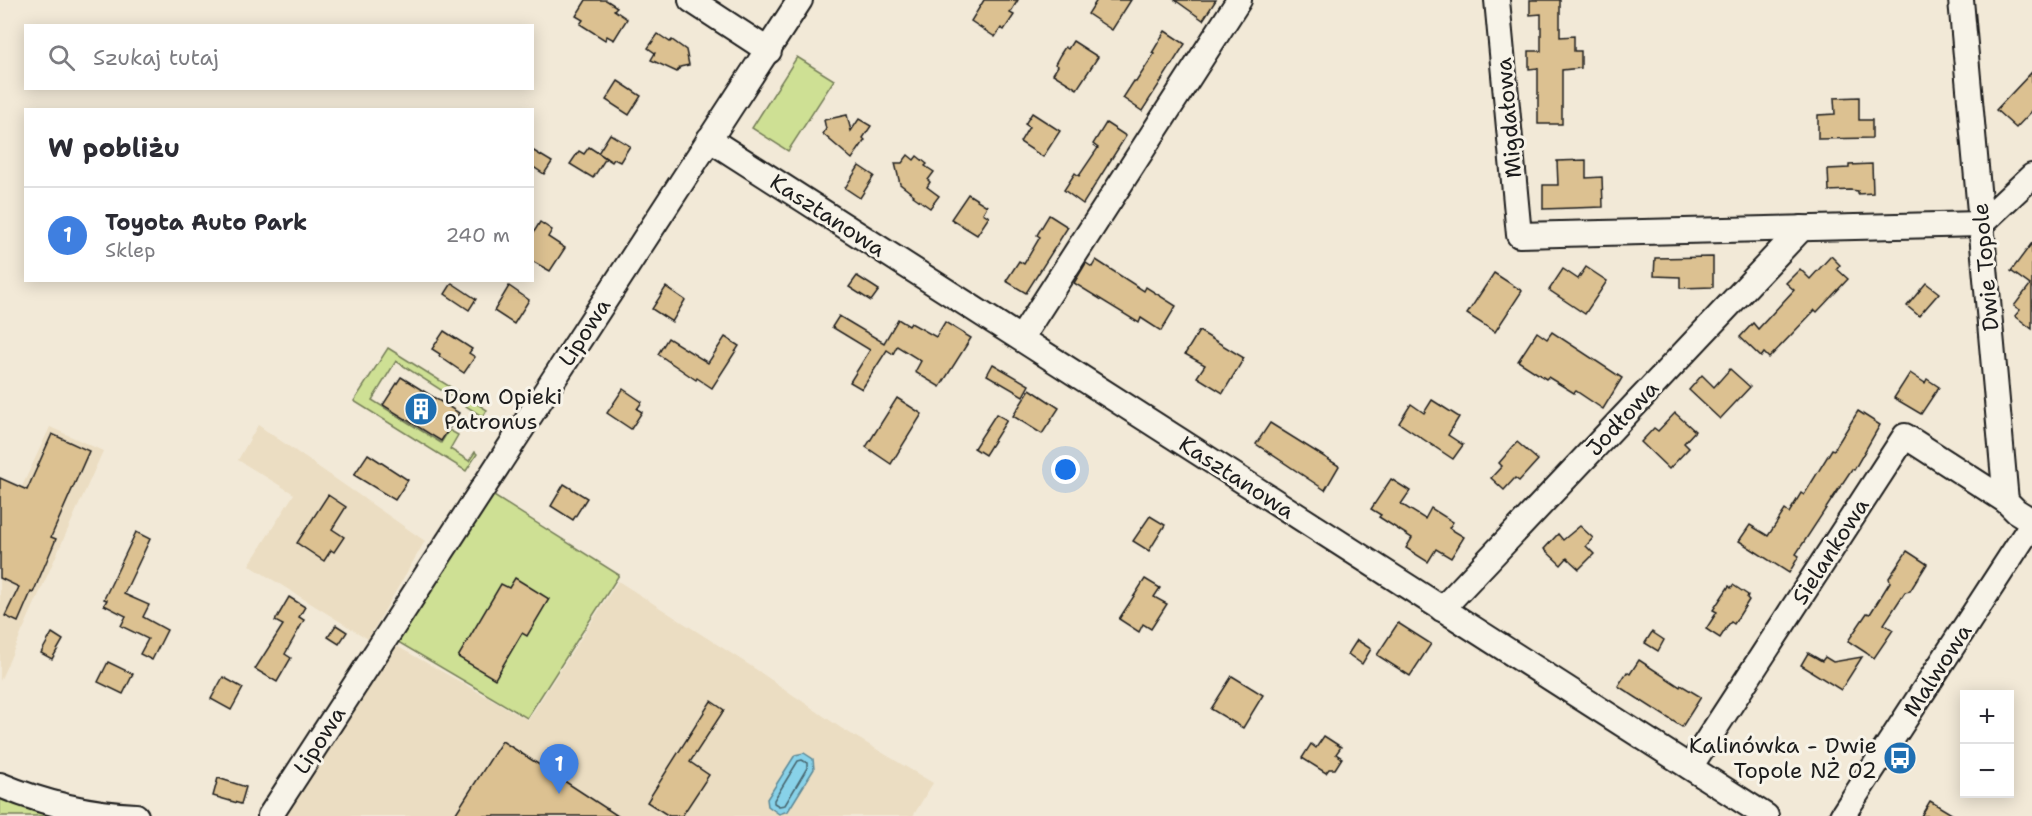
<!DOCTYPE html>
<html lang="pl">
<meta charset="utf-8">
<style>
body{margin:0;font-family:"Shantell Sans",sans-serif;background:#f2f2f3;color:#2b2b33}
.controls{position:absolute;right:18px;bottom:18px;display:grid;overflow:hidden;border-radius:0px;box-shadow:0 3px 15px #0003}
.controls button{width:54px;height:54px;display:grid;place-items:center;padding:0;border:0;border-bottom:2px solid #e1e1e2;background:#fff;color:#2b2b33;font:30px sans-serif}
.you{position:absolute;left:1066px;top:470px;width:21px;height:21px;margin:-15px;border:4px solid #fff;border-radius:50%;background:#1a73e8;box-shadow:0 0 0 9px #1a73e833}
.badge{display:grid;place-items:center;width:39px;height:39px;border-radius:50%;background:#0f766e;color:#fff;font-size:20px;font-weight:700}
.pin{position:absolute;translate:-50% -50px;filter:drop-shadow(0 2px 3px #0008)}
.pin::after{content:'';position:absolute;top:32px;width:21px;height:18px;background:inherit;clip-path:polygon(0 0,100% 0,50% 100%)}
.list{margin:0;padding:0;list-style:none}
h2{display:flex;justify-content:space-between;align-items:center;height:78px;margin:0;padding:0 24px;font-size:26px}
h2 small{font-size:20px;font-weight:400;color:#7c7c81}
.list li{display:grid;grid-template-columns:39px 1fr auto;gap:18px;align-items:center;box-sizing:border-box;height:96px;padding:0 24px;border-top:2px solid #e1e1e2}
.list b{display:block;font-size:22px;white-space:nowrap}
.list p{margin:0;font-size:20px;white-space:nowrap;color:#7c7c81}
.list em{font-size:20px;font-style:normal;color:#7c7c81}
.icon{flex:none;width:33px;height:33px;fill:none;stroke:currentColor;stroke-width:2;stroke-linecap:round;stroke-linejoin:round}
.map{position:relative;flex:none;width:2032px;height:816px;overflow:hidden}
.search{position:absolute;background:#fff;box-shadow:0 3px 15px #0003;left:24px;top:24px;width:510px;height:66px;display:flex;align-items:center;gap:15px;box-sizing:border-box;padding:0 21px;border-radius:0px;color:#7c7c81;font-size:22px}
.panel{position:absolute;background:#fff;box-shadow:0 3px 15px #0003;left:24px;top:108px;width:510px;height:174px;border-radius:0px}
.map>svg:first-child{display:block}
.built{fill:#ebddc2}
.green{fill:#cee094;stroke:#757e58;stroke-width:1.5}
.water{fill:#88d2e9;stroke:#5d8997;stroke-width:1.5}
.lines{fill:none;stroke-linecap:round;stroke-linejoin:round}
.shore{stroke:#47656e;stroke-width:1.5}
.building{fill:#dcc191;stroke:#1c1c1c;stroke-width:1.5}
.minor-casing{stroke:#1c1c1c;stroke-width:28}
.minor{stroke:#f7f3e8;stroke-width:24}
.labels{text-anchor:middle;stroke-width:6;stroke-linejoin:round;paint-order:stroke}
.street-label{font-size:22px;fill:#1c1c1c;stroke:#f7f3e8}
.poi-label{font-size:22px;fill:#1c1c1c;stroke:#f7f3e8;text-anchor:start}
</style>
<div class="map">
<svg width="2032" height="816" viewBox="0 0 2032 816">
<rect width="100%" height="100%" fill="#f2e9d7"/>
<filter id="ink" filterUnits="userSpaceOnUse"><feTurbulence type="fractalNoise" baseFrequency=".0167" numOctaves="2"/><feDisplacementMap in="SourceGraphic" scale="12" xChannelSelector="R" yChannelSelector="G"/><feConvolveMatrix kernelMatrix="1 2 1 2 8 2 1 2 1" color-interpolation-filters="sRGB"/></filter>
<g filter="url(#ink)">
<!-- built -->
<g class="built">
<polygon points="258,425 425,541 368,639 249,565 294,494 238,460"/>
<polygon points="50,427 103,451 0,681 0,511 9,514"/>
<polygon points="618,581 754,668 841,728 933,783 913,816 284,816 393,644 528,720"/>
</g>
<!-- green -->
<g class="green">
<polygon points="797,57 834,80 788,151 752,128"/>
<polygon points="388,348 487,410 483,417 396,361 372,400 441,443 449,430 458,435 450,449 469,461 475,452 477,454 466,471 354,401"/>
<polygon points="486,491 619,575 527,718 393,639"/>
<polygon points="0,797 63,816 0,816"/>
</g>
<!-- water -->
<polygon class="water" points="804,753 813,759 814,769 788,811 779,814 768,806 767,799 795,755"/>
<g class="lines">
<!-- shore -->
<polygon class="shore" points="802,760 807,763 807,768 785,805 779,806 774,803 774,800 798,761"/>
</g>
<!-- building -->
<g class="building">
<polygon points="586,0 606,0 617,7 614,10 627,19 614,40 607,36 605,40 580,24 583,20 576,16"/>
<polygon points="984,0 1018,0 1010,13 1014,15 1004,30 1001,28 995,37 971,21"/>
<polygon points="1097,0 1131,0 1112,30 1088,14"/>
<polygon points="1175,0 1216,0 1203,20"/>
<polygon points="1530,0 1560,0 1560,37 1574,36 1574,51 1581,51 1581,68 1562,70 1562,124 1538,124 1538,68 1529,69 1529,51 1541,51 1541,14 1530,15"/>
<polygon points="1165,31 1185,44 1142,111 1123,98 1134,81 1136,82 1154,54 1152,53"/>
<polygon points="658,34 670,42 672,40 686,50 689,65 680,67 677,72 651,60 655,53 648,48"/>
<polygon points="1073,41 1098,57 1077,89 1053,74 1058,66 1055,64 1060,55 1065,47 1068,49"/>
<polygon points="2032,72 2032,111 2016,128 1996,110"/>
<polygon points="618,81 641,96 629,115 606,100"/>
<polygon points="1859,97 1859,120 1872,120 1872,138 1818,139 1818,115 1835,114 1834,98"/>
<polygon points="1032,113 1060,131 1043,157 1020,142 1029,127 1025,124"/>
<polygon points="847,115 851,131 859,119 871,126 863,138 865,140 852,159 823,134 826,129 824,120"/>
<polygon points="1106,123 1126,136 1083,204 1064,190 1075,173 1079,176 1098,148 1093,144"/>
<polygon points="610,134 630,146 620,162 614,159 612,162 598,153"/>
<polygon points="589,147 606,158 593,178 570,164 579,151 584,154"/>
<polygon points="532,150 552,162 544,174 532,166"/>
<polygon points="908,155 914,160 917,156 927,164 925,166 934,172 928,180 930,182 927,187 939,196 930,208 913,196 914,195 900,184 895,163 902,163"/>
<polygon points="1586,160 1586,178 1602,177 1603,207 1543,209 1543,185 1558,185 1557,161"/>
<polygon points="1872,164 1873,193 1858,194 1858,191 1850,190 1829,191 1828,169 1849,168 1849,165"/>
<polygon points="859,166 874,176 860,198 845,188"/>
<polygon points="968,194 987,206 983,213 989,217 977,235 951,219"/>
<polygon points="1049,215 1068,227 1026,293 1006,281 1019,261 1024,264 1040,237 1037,235"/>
<polygon points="540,222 552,230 548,237 565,248 550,271 532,261 532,235"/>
<polygon points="2032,243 2032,329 2015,316 2020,310 2014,306 2030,285 2011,271"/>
<polygon points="1831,256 1840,265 1837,269 1848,279 1817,312 1815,310 1769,358 1764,353 1761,357 1740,337 1753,323 1758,329 1794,290 1786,283 1800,269 1810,279"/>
<polygon points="1713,257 1713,287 1680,288 1680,277 1654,276 1655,258"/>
<polygon points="1096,260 1144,291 1146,287 1176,306 1161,331 1141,318 1139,323 1074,283 1086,263 1092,267"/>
<polygon points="1586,267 1607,281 1585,314 1549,290 1563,269 1578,279"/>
<polygon points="1494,273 1522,291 1495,332 1467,314"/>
<polygon points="857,276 879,290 871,301 849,287"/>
<polygon points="452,283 476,299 469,310 445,294"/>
<polygon points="1926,283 1939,293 1919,316 1907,306"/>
<polygon points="509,286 529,300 514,324 494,311"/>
<polygon points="666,287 685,300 672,322 652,309"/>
<polygon points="839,316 884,343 898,319 909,326 911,323 936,337 945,322 971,338 940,387 915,372 921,361 897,346 893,354 887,350 862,389 850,382 870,350 832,327"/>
<polygon points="444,331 472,349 469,353 475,357 464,373 439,356 440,354 432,349"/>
<polygon points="1199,331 1244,358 1223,393 1197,377 1205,365 1185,354"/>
<polygon points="1537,332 1547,339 1552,332 1622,378 1603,409 1576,391 1574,393 1548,377 1546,379 1518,361"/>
<polygon points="725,337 739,346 712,388 697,378 696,380 658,354 668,338 708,363"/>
<polygon points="993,364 1029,385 1023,396 987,375"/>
<polygon points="1730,369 1750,387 1720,419 1689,390 1702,375 1714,387"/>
<polygon points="1910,373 1925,383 1927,379 1939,387 1921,414 1894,398"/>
<polygon points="401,377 459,413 441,441 383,405"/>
<polygon points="623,389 642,402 637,409 642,412 631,429 607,413"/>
<polygon points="1030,389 1059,408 1042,434 1013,416"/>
<polygon points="897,398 922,414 891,464 866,447"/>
<polygon points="1432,400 1459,417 1448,435 1463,445 1453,459 1399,423 1411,404 1424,413"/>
<polygon points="1858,411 1880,425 1854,470 1852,469 1838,490 1796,554 1799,556 1789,573 1739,541 1750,525 1768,536 1785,510 1789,513 1801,493 1804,495 1832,449 1834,450"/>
<polygon points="1675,413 1695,431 1684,443 1689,448 1669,469 1641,442 1654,428 1658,431"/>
<polygon points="996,414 1007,420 985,455 974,448"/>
<polygon points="1270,423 1339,466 1325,490 1256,444"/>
<polygon points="52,434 89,451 51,537 56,539 33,593 31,592 18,622 5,616 19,587 0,578 0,478 27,490"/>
<polygon points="1517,442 1538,460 1519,481 1515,478 1504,490 1491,478 1502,466 1499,463"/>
<polygon points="368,454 408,480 395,500 354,475"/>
<polygon points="1391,479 1410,491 1401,504 1425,519 1431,508 1453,522 1449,528 1464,537 1451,558 1436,549 1428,562 1406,548 1412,538 1379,517 1381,515 1371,509"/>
<polygon points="564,484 587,498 573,520 551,506"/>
<polygon points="328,495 346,507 332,529 344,537 334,552 331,550 324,561 297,543"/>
<polygon points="1150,516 1165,525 1149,551 1133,541"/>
<polygon points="1580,526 1593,538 1586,546 1594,554 1579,569 1567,558 1561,565 1544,549 1558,534 1563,540"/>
<polygon points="136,532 150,539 124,594 149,605 143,617 167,630 152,660 140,654 148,639 121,626 126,616 104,605 107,600 104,599"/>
<polygon points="1907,551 1927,564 1910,591 1905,592 1884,624 1893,630 1874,658 1848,641 1867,613 1870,614 1890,582 1889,578"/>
<polygon points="515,578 549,599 527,636 522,633 495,679 458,657 501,584 509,588"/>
<polygon points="1145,579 1160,588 1154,597 1167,604 1151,629 1143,624 1139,632 1119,619"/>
<polygon points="1733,585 1748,595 1747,598 1749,600 1734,624 1731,622 1729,624 1720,638 1706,629 1717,612 1713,610 1729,586 1731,588"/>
<polygon points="289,597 305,607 299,617 304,620 285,654 291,658 277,682 255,669 283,625 275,621"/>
<polygon points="1398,623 1431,644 1410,676 1377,655"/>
<polygon points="336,625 347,632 339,644 328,637"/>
<polygon points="1652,632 1664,640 1658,651 1645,643"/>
<polygon points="52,633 63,640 52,659 41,653"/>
<polygon points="1357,640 1371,649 1362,664 1348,654"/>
<polygon points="1808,653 1822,661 1825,657 1833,662 1862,657 1841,690 1801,665"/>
<polygon points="1639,660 1680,687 1681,685 1701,697 1682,727 1618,686 1627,672 1630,674"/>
<polygon points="108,662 133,674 123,694 98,682"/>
<polygon points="1232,676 1263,695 1243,728 1211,709"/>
<polygon points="223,677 243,688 231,710 211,699"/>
<polygon points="711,701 724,710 690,762 709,775 682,816 669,816 647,802"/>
<polygon points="1324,736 1341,747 1336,754 1342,758 1335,769 1329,769 1326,773 1302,758 1311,744 1316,748"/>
<polygon points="502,741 549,771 618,816 454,816"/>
<polygon points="218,778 246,787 241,804 213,796"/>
<polygon points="1930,801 1955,816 1921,816"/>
</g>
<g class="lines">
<defs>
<g id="minor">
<polyline points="691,0 769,51"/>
<polyline points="1497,0 1519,235 1981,224 2032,176"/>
<polyline points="1961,0 2006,501"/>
<polyline points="709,139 1766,816"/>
<polyline points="1021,338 1239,0"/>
<polyline points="1442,609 1802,228"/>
<polyline points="1690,767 1905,436 2006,501 2016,511 2032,521"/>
<path d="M0,785C43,803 89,814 136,816"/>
<polyline points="270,816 800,0"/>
<polyline points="1842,816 2032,524"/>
</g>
</defs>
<!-- minor casing -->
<use href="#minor" class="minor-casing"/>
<!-- minor -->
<use href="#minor" class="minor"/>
</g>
</g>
<!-- icons -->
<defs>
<symbol id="building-disc" viewBox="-11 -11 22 22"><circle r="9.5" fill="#1f6fb2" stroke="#f7f3e8"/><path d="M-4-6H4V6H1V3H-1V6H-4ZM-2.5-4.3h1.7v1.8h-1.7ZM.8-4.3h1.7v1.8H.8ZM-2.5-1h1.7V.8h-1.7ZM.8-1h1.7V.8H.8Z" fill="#fff"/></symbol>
<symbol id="bus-disc" viewBox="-11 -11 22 22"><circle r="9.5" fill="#1f6fb2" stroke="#f7f3e8"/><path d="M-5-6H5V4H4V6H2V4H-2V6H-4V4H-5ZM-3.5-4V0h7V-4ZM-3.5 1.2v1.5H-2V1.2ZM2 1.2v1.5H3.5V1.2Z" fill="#fff"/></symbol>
</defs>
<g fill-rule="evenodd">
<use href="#building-disc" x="402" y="390" width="38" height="38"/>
<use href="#bus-disc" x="1881" y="739" width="38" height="38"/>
</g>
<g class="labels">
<!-- street labels -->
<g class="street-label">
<text transform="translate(1508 118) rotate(-95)" y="8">Migdałowa</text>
<text transform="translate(828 215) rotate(33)" y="8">Kasztanowa</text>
<text transform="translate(1985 267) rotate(-95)" y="8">Dwie Topole</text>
<text transform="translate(584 332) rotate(-57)" y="8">Lipowa</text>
<text transform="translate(1622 418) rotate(-47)" y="8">Jodłowa</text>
<text transform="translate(1237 477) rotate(33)" y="8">Kasztanowa</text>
<text transform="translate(1830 551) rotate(-57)" y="8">Sielankowa</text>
<text transform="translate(1937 670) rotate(-57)" y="8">Malwowa</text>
<text transform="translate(319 740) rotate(-57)" y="8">Lipowa</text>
</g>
<!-- poi labels -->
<g class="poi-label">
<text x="444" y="404">Dom Opieki<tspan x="444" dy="25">Patronus</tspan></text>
<text x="1877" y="753" text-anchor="end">Kalinówka - Dwie<tspan x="1877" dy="25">Topole NŻ 02</tspan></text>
</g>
</g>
</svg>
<div class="controls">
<button>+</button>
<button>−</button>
</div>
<div class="you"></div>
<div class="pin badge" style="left:559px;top:794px;background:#3f7fe0">1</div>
<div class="search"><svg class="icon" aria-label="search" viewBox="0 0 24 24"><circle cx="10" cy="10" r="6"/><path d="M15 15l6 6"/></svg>Szukaj tutaj</div>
<section class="panel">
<h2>W pobliżu<small></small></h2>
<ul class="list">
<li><span class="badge" style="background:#3f7fe0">1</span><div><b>Toyota Auto Park</b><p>Sklep</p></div><em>240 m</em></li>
</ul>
</section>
</div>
